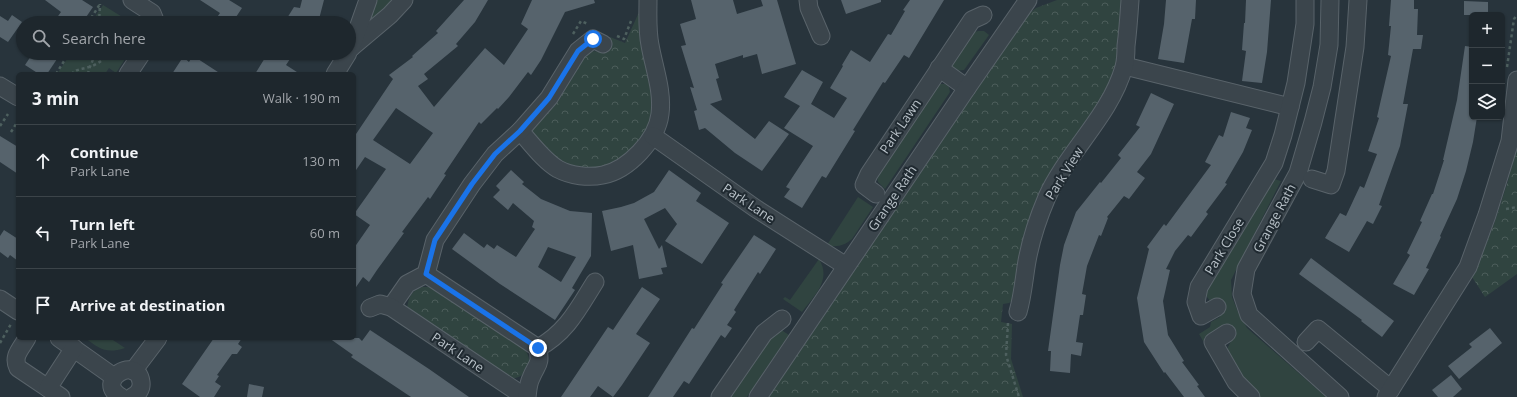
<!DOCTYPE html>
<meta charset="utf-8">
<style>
body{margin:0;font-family:"Open Sans",sans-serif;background:#2b3339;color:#f1f3f6}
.controls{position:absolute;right:12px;top:12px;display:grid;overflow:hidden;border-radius:6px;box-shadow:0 1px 3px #0004}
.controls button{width:36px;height:36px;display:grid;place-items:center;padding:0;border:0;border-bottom:1px solid #3c4449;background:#1e272d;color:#f1f3f6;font:20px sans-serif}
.stop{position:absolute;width:12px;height:12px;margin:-9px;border:3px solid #1a73e8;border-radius:50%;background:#fff}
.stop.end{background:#1a73e8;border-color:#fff;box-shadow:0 1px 4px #0008}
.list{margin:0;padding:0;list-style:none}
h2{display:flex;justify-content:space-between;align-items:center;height:52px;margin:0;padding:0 16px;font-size:17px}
h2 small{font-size:13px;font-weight:400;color:#a1a5aa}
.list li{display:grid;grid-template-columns:26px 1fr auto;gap:12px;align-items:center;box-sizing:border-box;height:72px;padding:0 16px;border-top:1px solid #3c4449}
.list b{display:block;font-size:15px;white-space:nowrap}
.list p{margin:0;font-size:13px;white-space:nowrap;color:#a1a5aa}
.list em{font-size:13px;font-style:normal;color:#a1a5aa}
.icon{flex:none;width:22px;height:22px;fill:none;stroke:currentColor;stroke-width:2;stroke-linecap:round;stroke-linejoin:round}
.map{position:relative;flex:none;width:1517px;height:397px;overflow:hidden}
.search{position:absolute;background:#1e272d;box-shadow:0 1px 3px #0004;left:16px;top:16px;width:340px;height:44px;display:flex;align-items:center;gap:10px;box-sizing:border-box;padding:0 14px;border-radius:22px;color:#a1a5aa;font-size:15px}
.panel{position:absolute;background:#1e272d;box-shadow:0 1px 3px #0004;left:16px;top:72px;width:340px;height:268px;border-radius:6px}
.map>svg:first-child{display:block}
.grass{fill:#304440}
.park{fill:url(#park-crowns)}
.building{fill:#56636c;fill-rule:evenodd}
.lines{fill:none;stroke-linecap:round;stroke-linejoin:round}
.minor-casing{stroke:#59636a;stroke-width:19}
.path{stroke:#4e605f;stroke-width:2.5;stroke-dasharray:3 3;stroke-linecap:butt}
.minor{stroke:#3b454c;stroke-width:17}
.route{stroke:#1a73e8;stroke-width:5}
.labels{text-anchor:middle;stroke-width:4;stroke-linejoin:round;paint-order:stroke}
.street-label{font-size:13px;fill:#b7c0c7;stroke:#202a31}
</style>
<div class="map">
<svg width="1517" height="397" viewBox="0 0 1517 397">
<defs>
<pattern id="park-crowns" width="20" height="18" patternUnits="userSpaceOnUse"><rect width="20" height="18" fill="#304440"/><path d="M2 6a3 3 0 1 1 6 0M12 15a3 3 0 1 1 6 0" fill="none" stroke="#4c5d5a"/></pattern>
</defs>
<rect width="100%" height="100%" fill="#28343c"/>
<!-- grass -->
<g class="grass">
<polygon points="376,0 393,0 367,25"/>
<polygon points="103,5 132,23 91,23"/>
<polygon points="978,31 984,31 989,35 964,70 955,71 953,69 952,63 972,33"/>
<polygon points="71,53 129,53 116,73 109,68 105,74 57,74"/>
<polygon points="940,84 945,84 949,87 950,92 885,189 878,182 877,177 936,85"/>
<polygon points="1274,179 1281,181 1231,280 1232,297 1238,312 1247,328 1326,397 1260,397 1244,380 1226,351 1232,339 1225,327 1203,341 1199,334 1210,327 1211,322 1220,317 1216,303 1210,301 1205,294"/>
<path d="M858,197L873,207L852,239C845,245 837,248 827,245Z"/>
<path d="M819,259C832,280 814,296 802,312L783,299L785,297L790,300Z"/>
<polygon points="780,329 789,335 747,397 727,397 773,330"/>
<path d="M85,338H110L125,348C106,354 100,349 85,338Z"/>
</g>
<!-- park -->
<g class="park">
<polygon points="1057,0 1125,0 1120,43 1115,67 1109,87 1068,150 1013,300 1009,303 1003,304 1001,322 1012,324 1011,359 1023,397 768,397 1027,15 1036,8"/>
<polygon points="640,10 651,81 653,106 649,125 638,143 626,155 615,162 592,170 568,167 546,151 533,134 533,128 582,57 590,51 605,52 610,37 625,43"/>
<polygon points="1517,140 1517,274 1485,297 1472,277 1494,224 1508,181"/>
<path d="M422,287H429L438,291L523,346C534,361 531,376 511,379L407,310C408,298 411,291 422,287Z"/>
</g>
<!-- building -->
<g class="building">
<polygon points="45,0 82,0 93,7 82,23 53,23 61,12"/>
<polygon points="200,0 229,0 242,8 232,23 213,23 220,13"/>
<polygon points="302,0 324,0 318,23 284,23 294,7 300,8"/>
<path d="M464,0H488L475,22L456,44L458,46L424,74L428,79L418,86L434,107L485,48L504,65L528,29L521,24L532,0H594L595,3L565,12L541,60L531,75L528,72L509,97L498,109L497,108L481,124L479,122L444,174L446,175L430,199L428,197L402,232L404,233L377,270L369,282L363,277L354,290V248L370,225L354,214L386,169L365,157L354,173V137L393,79L389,75L413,57L412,56L438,33L436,31ZM396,108L433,133L410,164L373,140Z"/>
<polygon points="691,0 733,0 737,14 763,6 761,0 777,0 796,64 762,74 757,54 743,58 743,55 715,64 719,78 716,79 722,100 710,104 755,139 769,121 789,134 762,171 735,153 705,128 699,130 694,111 697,110 690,87 694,88 681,46 686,45 680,24 696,19"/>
<polygon points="841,0 881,0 881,2 846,14"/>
<polygon points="910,0 944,0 909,58 904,55 885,83 883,82 853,130 855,131 826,178 822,176 802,208 784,197 790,189 786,187 813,146 784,128 800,106 784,97 802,70 823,82 811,104 834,118 847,98 830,88 843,66 842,65 851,50 870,62 888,34 891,35 905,11 903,10"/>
<polygon points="1166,0 1196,0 1195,19 1192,19 1184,63 1158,59 1164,24"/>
<polygon points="1246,0 1271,0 1267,52 1262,83 1242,81 1246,51 1242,50 1244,23 1245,23"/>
<polygon points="1391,0 1414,0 1414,9 1418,9 1417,35 1423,35 1421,49 1413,49 1403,104 1408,104 1400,146 1379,205 1382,206 1373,224 1367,221 1349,252 1325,238 1340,213 1346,216 1360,186 1364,188 1377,154 1368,151 1379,118 1377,117 1391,56 1388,55 1391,26 1389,26"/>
<polygon points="1464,1 1488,2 1488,15 1464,15"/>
<polygon points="12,15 22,22 8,42 0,37 0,16 8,21"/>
<polygon points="1465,46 1472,47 1472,117 1477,117 1473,142 1466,171 1457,199 1440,236 1441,237 1426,268 1429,269 1414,295 1393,284 1410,255 1407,253 1422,222 1420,221 1432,194 1433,194 1444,160 1443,160 1457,100"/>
<polygon points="33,53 61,53 47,74 39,74 25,65"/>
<polygon points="268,53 294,53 286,65 300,74 255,74"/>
<polygon points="193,55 201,61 221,74 172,74 183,57 189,62"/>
<polygon points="1151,93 1174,104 1151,154 1137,172 1145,178 1129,199 1124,196 1107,217 1108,218 1101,236 1099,235 1087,266 1082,294 1086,295 1083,315 1080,315 1076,342 1083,343 1081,356 1071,354 1070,373 1050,371 1051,351 1048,351 1060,265 1064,245 1076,212 1100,182 1101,183 1121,158 1118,155 1140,127 1136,125"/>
<polygon points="1231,112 1250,118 1246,128 1252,130 1243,152 1225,183 1227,184 1206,212 1208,214 1191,237 1188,235 1175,251 1166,269 1170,270 1163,301 1168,335 1184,361 1182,362 1199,385 1197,386 1205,397 1184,397 1165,372 1164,373 1144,342 1137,298 1149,249 1147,247 1164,224 1166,226 1211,165 1205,162 1219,135 1223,137"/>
<polygon points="0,136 18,147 18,174 0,162"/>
<path d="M511,170L524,182L522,184L541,199L570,211L592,213L591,256L572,288L575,290L555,320L500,284L452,249L464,233L484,248L487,244L494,249L497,245L516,257L535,229L532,227L534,221L513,203L508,210L493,197L500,190L496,186ZM548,247L576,257L561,282L538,267Z"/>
<polygon points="669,170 701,193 696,201 729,223 702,264 665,241 677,224 665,208 644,219 659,249 662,245 667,267 661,268 663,274 639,279 633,245 611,251 602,211 621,207 634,203 654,192"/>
<polygon points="4,230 18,239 18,261 10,255 8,258 0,252 0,236"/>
<polygon points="754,235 776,249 760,274 758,272 734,310 736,312 727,325 732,328 725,338 721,335 689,384 684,381 673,397 648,397 692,328 694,329 723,284 721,283"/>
<polygon points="1311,258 1394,321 1382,337 1361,321 1362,320 1299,274"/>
<polygon points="642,287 660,299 636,334 650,343 622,385 613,397 598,386 590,397 561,397 608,327 613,330"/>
<polygon points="1490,328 1502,343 1459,379 1448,366 1472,347 1469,344"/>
<polygon points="370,330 429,369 469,397 411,397 351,357 353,355 329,338 359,338 362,341"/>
<polygon points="214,338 242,338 238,344 242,347 237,354 232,354 217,375 219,376 215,382 221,386 214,397 200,397 182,384"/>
<polygon points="1451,375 1462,389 1453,397 1438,397 1432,390"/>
<polygon points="249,384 264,387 262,397 247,397"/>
</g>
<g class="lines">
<defs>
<g id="minor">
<polyline points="132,0 152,13 156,23"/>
<polyline points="808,0 809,8 821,36"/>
<polyline points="1330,0 1329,45 1322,87 1313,122 1298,173 1246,269 1242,294 1249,315 1340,397"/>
<polyline points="352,47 390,15 404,0"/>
<polyline points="351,48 368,0"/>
<polyline points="1125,66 1290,107"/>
<polyline points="939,68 967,88"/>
<polyline points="128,74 142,53"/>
<polyline points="335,74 348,53"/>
<polyline points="0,86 18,97"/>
<path d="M520,131C531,143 544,161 558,169C571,176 589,178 603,175C628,170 657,140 660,114C663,91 654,68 650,45C647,30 648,15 648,0"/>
<polyline points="653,136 755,208 846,266"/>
<polyline points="1312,179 1331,185 1336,171 1355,47 1358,0"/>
<polyline points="876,194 864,185 869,174 972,20 983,15"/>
<polyline points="426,274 538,348"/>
<polyline points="0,299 18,311"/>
<polyline points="391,307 407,284 426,274 435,240 472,184 495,154 520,131 549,98 578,51 593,39 603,44"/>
<polyline points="1217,307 1201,316 1196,302 1199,287 1274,163 1283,135 1296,83 1305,24 1305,0"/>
<polyline points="370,308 380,304 391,307 525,397"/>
<path d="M1018,312C1023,295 1024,278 1027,261C1031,239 1038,218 1047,197C1068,151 1110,116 1124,67C1126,60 1126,52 1126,46C1128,30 1129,15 1130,0"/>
<polyline points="1227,333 1213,342 1236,382 1251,397"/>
<path d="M27,338C21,349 12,356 18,368L61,397"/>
<polyline points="59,338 114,377"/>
<polyline points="1306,342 1318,329 1391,389"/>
<polyline points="133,371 158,338"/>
<polyline points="48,388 74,348"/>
<path d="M121,397C93,381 137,354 141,382C142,389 138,394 132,397"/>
<path d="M527,397C528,390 528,384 531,378C537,363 541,366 538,348C567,332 578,309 595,282"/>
<polyline points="720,397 764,333 782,319"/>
<polyline points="758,397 967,88 1028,0"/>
<polyline points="1386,397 1468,267 1487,215 1510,141 1517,80"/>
</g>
</defs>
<!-- minor casing -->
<use href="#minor" class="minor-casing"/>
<!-- path -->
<g class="path">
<polyline points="88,23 100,4"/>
<polyline points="99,23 100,4"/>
<polyline points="573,34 581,21 588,24"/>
<polyline points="617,36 624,39 631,21"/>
<polyline points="1507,67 1514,19 1517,15"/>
<polyline points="56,74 69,53"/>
<path d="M71,74C79,68 80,70 89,67C97,65 105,58 111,53"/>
<path d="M88,74C89,66 94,61 94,53"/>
<polyline points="0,126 8,114"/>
<polyline points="11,132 18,121"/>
<polyline points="1506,209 1517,207"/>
<polyline points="1008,323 1006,355 1019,397"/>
<polyline points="0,343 11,324"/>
</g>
<!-- minor -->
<use href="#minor" class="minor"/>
</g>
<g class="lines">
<!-- route -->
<polyline class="route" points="538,348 426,274 435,240 472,184 495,154 520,131 549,98 578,51 593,39"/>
</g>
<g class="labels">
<!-- street labels -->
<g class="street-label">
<text transform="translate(900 126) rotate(-56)" y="5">Park Lawn</text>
<text transform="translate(1064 173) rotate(-58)" y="5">Park View</text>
<text transform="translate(892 198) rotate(-56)" y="5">Grange Rath</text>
<text transform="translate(749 203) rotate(34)" y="5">Park Lane</text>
<text transform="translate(1274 218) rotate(-62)" y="5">Grange Rath</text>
<text transform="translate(1224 246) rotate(-59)" y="5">Park Close</text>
<text transform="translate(458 352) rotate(34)" y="5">Park Lane</text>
</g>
</g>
</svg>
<div class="controls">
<button>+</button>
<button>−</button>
<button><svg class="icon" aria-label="layers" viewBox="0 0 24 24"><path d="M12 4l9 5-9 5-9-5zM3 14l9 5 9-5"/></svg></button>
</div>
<div class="stop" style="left:593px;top:39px"></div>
<div class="stop end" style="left:538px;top:348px"></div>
<div class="search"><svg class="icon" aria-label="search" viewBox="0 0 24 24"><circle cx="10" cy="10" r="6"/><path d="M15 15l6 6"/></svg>Search here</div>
<section class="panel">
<h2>3 min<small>Walk · 190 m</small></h2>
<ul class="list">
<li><svg class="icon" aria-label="ahead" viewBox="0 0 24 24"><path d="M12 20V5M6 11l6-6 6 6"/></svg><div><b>Continue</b><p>Park Lane</p></div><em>130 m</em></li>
<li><svg class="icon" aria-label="left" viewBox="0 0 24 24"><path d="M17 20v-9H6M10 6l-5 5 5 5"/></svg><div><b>Turn left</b><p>Park Lane</p></div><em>60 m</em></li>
<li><svg class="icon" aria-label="arrive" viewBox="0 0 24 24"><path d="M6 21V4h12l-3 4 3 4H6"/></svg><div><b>Arrive at destination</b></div></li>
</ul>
</section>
</div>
